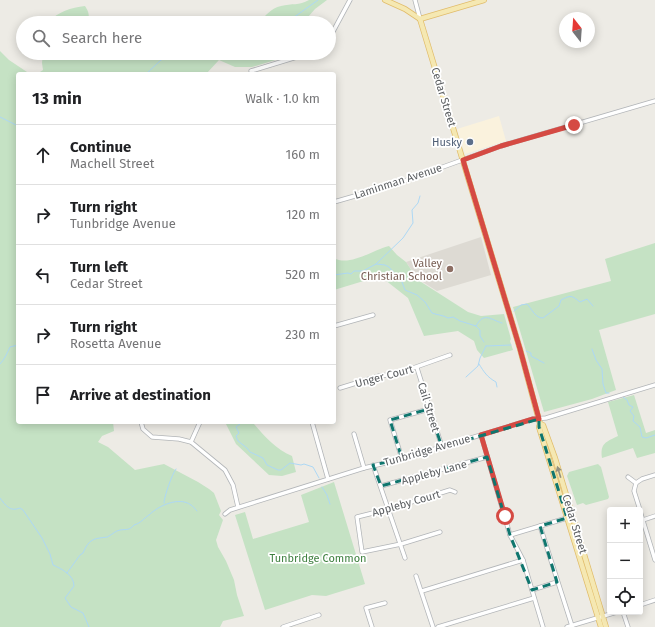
<!DOCTYPE html>
<meta charset="utf-8">
<style>
body{margin:0;font-family:"Fira Sans",sans-serif;background:#f2f2f2;color:#202124}
.controls{position:absolute;right:12px;bottom:12px;display:grid;overflow:hidden;border-radius:4px;box-shadow:0 2px 10px #0003}
.controls button{width:36px;height:36px;display:grid;place-items:center;padding:0;border:0;border-bottom:1px solid #e0e0e0;background:#fff;color:#202124;font:20px sans-serif}
.compass{position:absolute;left:559px;top:12px;width:36px;height:36px;border-radius:50%;background:#fff;box-shadow:0 2px 10px #0003;rotate:343deg}
.stop{position:absolute;width:12px;height:12px;margin:-9px;border:3px solid #d54a43;border-radius:50%;background:#fff}
.stop.end{background:#d54a43;border-color:#fff;box-shadow:0 1px 4px #0008}
.list{margin:0;padding:0;list-style:none}
h2{display:flex;justify-content:space-between;align-items:center;height:52px;margin:0;padding:0 16px;font-size:17px}
h2 small{font-size:13px;font-weight:400;color:#757577}
.list li{display:grid;grid-template-columns:26px 1fr auto;gap:12px;align-items:center;box-sizing:border-box;height:60px;padding:0 16px;border-top:1px solid #e0e0e0}
.list b{display:block;font-size:15px;white-space:nowrap}
.list p{margin:0;font-size:13px;white-space:nowrap;color:#757577}
.list em{font-size:13px;font-style:normal;color:#757577}
.icon{flex:none;width:22px;height:22px;fill:none;stroke:currentColor;stroke-width:2;stroke-linecap:round;stroke-linejoin:round}
.map{position:relative;flex:none;width:655px;height:627px;overflow:hidden}
.search{position:absolute;background:#fff;box-shadow:0 2px 10px #0003;left:16px;top:16px;width:320px;height:44px;display:flex;align-items:center;gap:10px;box-sizing:border-box;padding:0 14px;border-radius:22px;color:#757577;font-size:15px}
.panel{position:absolute;background:#fff;box-shadow:0 2px 10px #0003;left:16px;top:72px;width:320px;height:352px;border-radius:4px}
.map>svg:first-child{display:block}
.commercial{fill:#faf2dd}
.education{fill:#dddad3}
.green{fill:#c5e2c4}
.lines{fill:none;stroke-linecap:round;stroke-linejoin:round}
.stream{stroke:#add8f5;stroke-width:1}
.minor-casing{stroke:#b2b5b8;stroke-width:5}
.major-casing{stroke:#e1bc6a;stroke-width:6}
.minor{stroke:#fff;stroke-width:3.5}
.major{stroke:#f5e8b2;stroke-width:4.5}
.oneway{fill:#92907f}
.route{stroke:#d54a43;stroke-width:5}
.marked{fill:none;stroke:#0f766e;stroke-width:3;stroke-dasharray:8 5;stroke-linejoin:round}
.service-dot{fill:#5c6f8a;stroke:#fff;stroke-width:1.5}
.education-dot{fill:#8d6e63;stroke:#fff;stroke-width:1.5}
.labels{text-anchor:middle;stroke-width:3.5;stroke-linejoin:round;paint-order:stroke}
.street-label{font-size:11px;fill:#5d6063;stroke:#fff}
.service-label{font-size:11px;fill:#4e5e75;stroke:#fff;text-anchor:end}
.education-label{font-size:11px;fill:#785e54;stroke:#fff;text-anchor:end}
.park-label{font-size:11px;fill:#3f8040;stroke:#fff}
</style>
<div class="map">
<svg width="655" height="627" viewBox="0 0 655 627">
<rect width="100%" height="100%" fill="#edebe5"/>
<!-- commercial -->
<polygon class="commercial" points="499,116 506,141 465,154 457,129"/>
<!-- education -->
<polygon class="education" points="481,237 491,275 437,291 418,279 406,262"/>
<!-- green -->
<g class="green">
<path d="M309,0H327L315,9L308,17L299,20V23H259C265,16 271,8 281,6C292,3 299,6 309,0Z"/>
<path d="M85,6C89,12 90,16 87,23H48C58,11 71,8 85,6Z"/>
<polygon points="0,51 9,60 30,74 18,74 18,422 113,422 114,431 102,436 98,442 108,447 135,470 164,464 198,482 209,489 214,493 221,511 219,515 223,520 216,540 218,547 226,561 234,580 237,595 244,616 223,621 220,627 0,627"/>
<polygon points="43,53 298,53 252,67 235,67 219,60 206,74 37,74 43,70 42,63"/>
<polygon points="655,243 655,314 599,330 616,390 592,399 544,412 513,307 611,281 605,259"/>
<path d="M389,246L397,255L406,262L418,280L468,312L481,316L504,314L511,339L510,341L513,350L484,358L477,350L474,341L458,331L424,336L408,298L380,276L334,290V258C349,267 373,250 389,246Z"/>
<path d="M634,395L646,433L655,430V453L637,458L633,448L602,458C600,443 606,442 618,436L608,402Z"/>
<path d="M225,422H254V424C265,437 276,449 292,456L296,472L282,476L269,475L236,444Z"/>
<polygon points="598,464 601,467 609,497 608,499 586,505 583,503 577,505 567,476 569,472"/>
<polygon points="334,482 365,584 326,596 312,595 265,610 235,515 245,512 253,539 309,522 301,495"/>
</g>
<g class="lines">
<!-- stream -->
<g class="stream">
<polyline points="286,23 318,0"/>
<polyline points="146,74 161,60 182,53"/>
<polyline points="0,117 18,126"/>
<polyline points="376,264 403,238 413,223 412,210 418,203 420,196"/>
<path d="M334,275L348,273L351,274L354,271H363L376,264L385,265L389,267L402,282L405,290L417,295L425,302L432,313C437,315 443,315 448,318L453,317L460,321L476,326L480,330V336L484,342"/>
<path d="M514,311L521,305L527,304C532,309 535,318 543,318L559,306L561,300C571,295 571,295 580,302L587,299L593,306"/>
<path d="M476,326C484,311 491,320 502,323"/>
<polyline points="486,346 511,345"/>
<polyline points="592,349 596,360 602,369 603,384 606,393 609,393"/>
<polyline points="526,351 531,353 531,356 544,363"/>
<path d="M0,364C5,359 7,353 10,347L18,345"/>
<path d="M479,364C484,372 487,377 496,382L497,387"/>
<polyline points="466,377 478,366 480,358 486,346"/>
<polyline points="623,397 627,400 629,405 633,407 630,411 634,416 633,421 640,427 642,437 646,438 655,435"/>
<polyline points="240,422 240,424 236,427 239,433 236,436 238,441 247,448 250,452 263,458 267,465 278,470 281,470 290,463 301,465 304,464 313,467 319,478"/>
<polyline points="333,422 334,423"/>
<polyline points="322,487 327,495 330,504"/>
<path d="M0,498C6,506 10,512 20,508L23,510L42,538L50,554L53,565C62,569 74,575 74,586L65,598L71,607L83,613L89,627"/>
<path d="M164,503C164,497 172,474 176,469"/>
<path d="M67,573L80,555L83,553C87,544 90,539 100,538C103,537 107,538 109,536C113,534 115,531 120,530C126,529 129,531 134,525C141,523 143,519 149,515C158,506 179,496 191,505C193,506 195,509 197,511"/>
</g>
<defs>
<g id="minor">
<polyline points="415,0 420,19"/>
<polyline points="329,39 350,0"/>
<polyline points="251,71 310,53"/>
<polyline points="334,202 393,185 501,146 655,101"/>
<polyline points="334,326 373,315"/>
<polyline points="417,368 442,447"/>
<polyline points="340,388 379,376 396,374 450,355"/>
<polyline points="141,422 143,429 152,437 179,439 191,442 225,470 233,485 238,507"/>
<polyline points="312,422 328,479"/>
<polyline points="354,434 364,468"/>
<polyline points="481,435 510,535 523,560 543,627"/>
<polyline points="191,442 200,422"/>
<polyline points="402,459 390,420 429,409"/>
<polyline points="373,465 405,558"/>
<polyline points="628,477 636,483"/>
<polyline points="636,483 634,491 640,510"/>
<polyline points="636,483 642,479 655,475"/>
<polyline points="381,486 487,457"/>
<polyline points="640,511 655,560"/>
<polyline points="225,514 230,510 364,468 402,459 533,419 546,418 655,385"/>
<polyline points="643,520 655,516"/>
<polyline points="540,526 572,626"/>
<polyline points="440,532 401,544 362,552 357,517 389,509 450,490 455,492"/>
<polyline points="510,535 567,518"/>
<polyline points="416,576 433,627"/>
<polyline points="532,590 557,582"/>
<polyline points="422,591 523,560"/>
<polyline points="640,605 655,600"/>
<polyline points="623,612 628,627"/>
<polyline points="283,627 319,615"/>
<polyline points="372,627 366,608 385,603"/>
<polyline points="438,627 534,598"/>
<polyline points="567,627 617,612"/>
</g>
<g id="major">
<polyline points="385,0 405,9 420,19 484,0"/>
<polyline points="420,19 520,349 540,424 539,427 601,627"/>
<polyline points="540,424 543,425 555,458 606,627"/>
</g>
</defs>
<!-- minor casing -->
<use href="#minor" class="minor-casing"/>
<!-- major casing -->
<use href="#major" class="major-casing"/>
<!-- minor -->
<use href="#minor" class="minor"/>
<!-- major -->
<use href="#major" class="major"/>
</g>
<!-- one-way arrows -->
<defs><path id="oneway-solid" d="M-6-.8H1V-3.2L6.5 0L1 3.2V.8H-6Z"/></defs>
<use class="oneway" href="#oneway-solid" transform="translate(559 472) rotate(-107)"/>
<g class="lines">
<!-- route -->
<polyline class="route" points="505,516 481,435 533,419 539,419 520,349 463,160 501,146 574,125"/>
</g>
<!-- marked area -->
<path class="marked" d="M429,409L442,447L539,419V427L567,518L540,526L557,582L532,590L510,535L487,457L381,486L373,465L402,459L390,420Z"/>
<!-- markers -->
<circle class="service-dot" cx="470" cy="142" r="4"/>
<circle class="education-dot" cx="450" cy="269" r="4"/>
<g class="labels">
<!-- street labels -->
<g class="street-label">
<text transform="translate(444 97) rotate(73)" y="4">Cedar Street</text>
<text transform="translate(398 181) rotate(-18)" y="4">Laminman Avenue</text>
<text transform="translate(384 376) rotate(-15)" y="4">Unger Court</text>
<text transform="translate(429 407) rotate(73)" y="4">Cail Street</text>
<text transform="translate(427 450) rotate(-16)" y="4">Tunbridge Avenue</text>
<text transform="translate(434 472) rotate(-15)" y="4">Appleby Lane</text>
<text transform="translate(406 503) rotate(-16)" y="4">Appleby Court</text>
<text transform="translate(575 524) rotate(73)" y="4">Cedar Street</text>
</g>
<!-- service labels -->
<g class="service-label">
<text x="462" y="146">Husky</text>
</g>
<!-- education labels -->
<g class="education-label">
<text x="442" y="267">Valley<tspan x="442" dy="13">Christian School</tspan></text>
</g>
<!-- park labels -->
<g class="park-label">
<text x="318" y="562">Tunbridge Common</text>
</g>
</g>
</svg>
<div class="controls">
<button>+</button>
<button>−</button>
<button><svg class="icon" aria-label="locate" viewBox="0 0 24 24"><circle cx="12" cy="12" r="6"/><path d="M12 2v4M12 18v4M2 12h4M18 12h4"/></svg></button>
</div>
<svg class="compass" viewBox="-18 -18 36 36"><path d="M0-13l5 13h-10z" fill="#e53935"/><path d="M0 13l5-13h-10z" fill="#757577"/></svg>
<div class="stop" style="left:505px;top:516px"></div>
<div class="stop end" style="left:574px;top:125px"></div>
<div class="search"><svg class="icon" aria-label="search" viewBox="0 0 24 24"><circle cx="10" cy="10" r="6"/><path d="M15 15l6 6"/></svg>Search here</div>
<section class="panel">
<h2>13 min<small>Walk · 1.0 km</small></h2>
<ul class="list">
<li><svg class="icon" aria-label="ahead" viewBox="0 0 24 24"><path d="M12 20V5M6 11l6-6 6 6"/></svg><div><b>Continue</b><p>Machell Street</p></div><em>160 m</em></li>
<li><svg class="icon" aria-label="right" viewBox="0 0 24 24"><path d="M7 20v-9h11M14 6l5 5-5 5"/></svg><div><b>Turn right</b><p>Tunbridge Avenue</p></div><em>120 m</em></li>
<li><svg class="icon" aria-label="left" viewBox="0 0 24 24"><path d="M17 20v-9H6M10 6l-5 5 5 5"/></svg><div><b>Turn left</b><p>Cedar Street</p></div><em>520 m</em></li>
<li><svg class="icon" aria-label="right" viewBox="0 0 24 24"><path d="M7 20v-9h11M14 6l5 5-5 5"/></svg><div><b>Turn right</b><p>Rosetta Avenue</p></div><em>230 m</em></li>
<li><svg class="icon" aria-label="arrive" viewBox="0 0 24 24"><path d="M6 21V4h12l-3 4 3 4H6"/></svg><div><b>Arrive at destination</b></div></li>
</ul>
</section>
</div>
